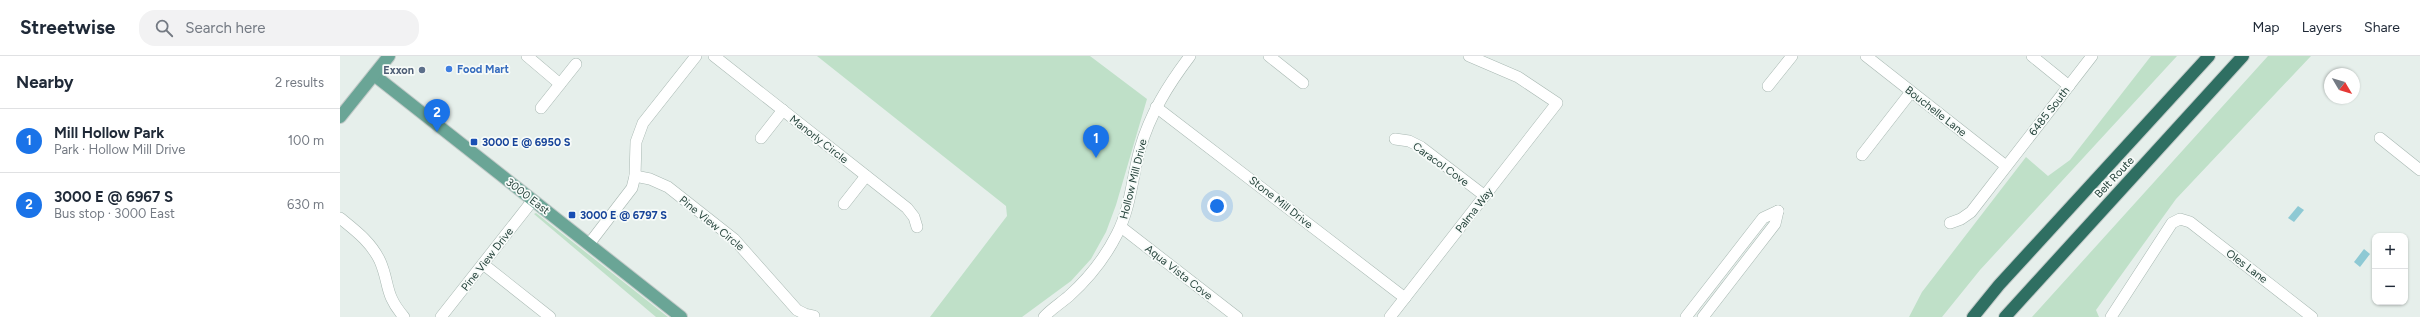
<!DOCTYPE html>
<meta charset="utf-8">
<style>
body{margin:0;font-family:Figtree,sans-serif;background:#f2f2f3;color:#1f2937}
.controls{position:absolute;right:12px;bottom:12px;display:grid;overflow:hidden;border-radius:8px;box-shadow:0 1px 3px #0004}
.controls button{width:36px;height:36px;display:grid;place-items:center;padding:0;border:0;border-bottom:1px solid #e0e1e3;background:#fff;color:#1f2937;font:20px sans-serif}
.compass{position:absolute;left:1984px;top:12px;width:36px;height:36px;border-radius:50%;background:#fff;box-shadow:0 1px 3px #0004;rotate:128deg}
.you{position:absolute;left:877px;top:150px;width:14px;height:14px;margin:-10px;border:3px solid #fff;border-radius:50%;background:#1a73e8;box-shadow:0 0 0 6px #1a73e833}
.badge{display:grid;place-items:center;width:26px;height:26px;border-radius:50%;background:#1a73e8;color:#fff;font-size:13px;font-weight:700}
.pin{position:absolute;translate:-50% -33px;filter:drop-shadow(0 1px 2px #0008)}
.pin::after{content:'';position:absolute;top:21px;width:14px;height:12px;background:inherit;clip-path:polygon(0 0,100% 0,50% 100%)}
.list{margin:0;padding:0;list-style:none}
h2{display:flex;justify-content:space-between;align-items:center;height:52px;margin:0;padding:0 16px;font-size:17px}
h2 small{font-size:13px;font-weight:400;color:#747a83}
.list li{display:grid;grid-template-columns:26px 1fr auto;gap:12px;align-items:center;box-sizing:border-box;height:64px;padding:0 16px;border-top:1px solid #e0e1e3}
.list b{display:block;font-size:15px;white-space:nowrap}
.list p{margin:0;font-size:13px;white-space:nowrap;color:#747a83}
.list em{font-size:13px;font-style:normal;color:#747a83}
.icon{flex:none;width:22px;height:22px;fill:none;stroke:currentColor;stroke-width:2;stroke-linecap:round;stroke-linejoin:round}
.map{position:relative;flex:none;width:2080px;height:261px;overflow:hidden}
header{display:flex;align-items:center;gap:24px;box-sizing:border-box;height:56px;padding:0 20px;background:#fff;border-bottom:1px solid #e0e1e3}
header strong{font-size:19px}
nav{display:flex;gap:22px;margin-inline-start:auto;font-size:14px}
.search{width:280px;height:36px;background:#f2f2f3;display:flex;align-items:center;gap:10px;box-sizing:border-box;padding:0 14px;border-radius:16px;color:#747a83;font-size:15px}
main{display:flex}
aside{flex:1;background:#fff}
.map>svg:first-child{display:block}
.green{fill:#bfe0c8}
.water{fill:#8ec9d4}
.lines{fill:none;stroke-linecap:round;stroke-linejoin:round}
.minor-casing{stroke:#a8b8b2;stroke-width:12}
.major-casing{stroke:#c2cac8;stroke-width:14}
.highway-casing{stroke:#c2cac8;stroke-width:14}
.minor{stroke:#fff;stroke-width:11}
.major{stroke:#6aa596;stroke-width:12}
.highway{stroke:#2f6f62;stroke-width:12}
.shop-dot{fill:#3f7fe0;stroke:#f7fbf9;stroke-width:1.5}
.service-dot{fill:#5c6f8a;stroke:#f7fbf9;stroke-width:1.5}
.transit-dot{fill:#1a4fb4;stroke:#f7fbf9;stroke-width:1.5}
.labels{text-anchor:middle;stroke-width:3.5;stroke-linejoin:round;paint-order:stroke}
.shop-label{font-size:11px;font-weight:bold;fill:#366cbe;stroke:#f7fbf9;text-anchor:start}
.service-label{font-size:11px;font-weight:bold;fill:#4e5e75;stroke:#f7fbf9;text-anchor:end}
.street-label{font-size:11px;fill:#24423a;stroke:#f7fbf9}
.transit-label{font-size:11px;font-weight:bold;fill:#164399;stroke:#f7fbf9;text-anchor:start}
</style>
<header>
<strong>Streetwise</strong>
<div class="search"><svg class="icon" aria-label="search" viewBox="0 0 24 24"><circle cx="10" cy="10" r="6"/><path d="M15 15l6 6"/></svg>Search here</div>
<nav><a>Map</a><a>Layers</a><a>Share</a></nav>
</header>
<main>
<aside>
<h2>Nearby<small>2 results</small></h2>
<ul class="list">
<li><span class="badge">1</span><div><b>Mill Hollow Park</b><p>Park · Hollow Mill Drive</p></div><em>100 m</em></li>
<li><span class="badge">2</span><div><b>3000 E @ 6967 S</b><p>Bus stop · 3000 East</p></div><em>630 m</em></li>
</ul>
</aside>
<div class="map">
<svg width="2080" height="261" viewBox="0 0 2080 261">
<rect width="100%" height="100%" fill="#e6efeb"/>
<!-- green -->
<g class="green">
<polygon points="477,0 750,0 807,43 776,149 766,176 751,203 731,225 682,261 590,261 667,160 666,150"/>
<polygon points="1811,0 1837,0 1640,214 1602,261 1569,261 1582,236 1686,101 1708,120 1730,104"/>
<polygon points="1928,0 1971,0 1836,143 1756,254 1759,261 1692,261"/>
<polygon points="196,157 328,261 316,261 194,158"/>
</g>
<!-- water -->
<g class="water">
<polygon points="1958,150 1964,154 1954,166 1948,162"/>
<polygon points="2024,193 2030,198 2020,211 2014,206"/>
</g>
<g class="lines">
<defs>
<g id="minor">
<polyline points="187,0 220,28"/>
<polyline points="374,0 567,152 574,161 577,171"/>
<polyline points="929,0 963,27"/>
<polyline points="1526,0 1666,110"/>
<polyline points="1692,0 1729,30"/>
<polyline points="1428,30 1452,0"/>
<polyline points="816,51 1065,242"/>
<polyline points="201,52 236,8"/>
<polyline points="421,82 443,54"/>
<polyline points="2040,82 2080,114"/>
<polyline points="1055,83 1069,85 1081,91 1145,140"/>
<polyline points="1522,99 1571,36"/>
<polyline points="295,120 310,123 328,131 394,183 457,254 465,258 474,260"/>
<polyline points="504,148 526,120"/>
<path d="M0,162C16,175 31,186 40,205C50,228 44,238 64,261"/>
<polyline points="1610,167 1621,163 1631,156 1752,0"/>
<polyline points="781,171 897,261"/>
<polyline points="249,188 292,132 295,120 296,86 303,67 356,0"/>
<polyline points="143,208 210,261"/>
<polyline points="101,261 193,144"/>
<path d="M704,261C711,253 721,247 729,240C749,222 765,202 777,178C791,151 792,121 800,93C810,58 828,29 850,0"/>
<polyline points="1050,261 1217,47 1178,21 1129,0"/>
<polyline points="1346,261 1423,162 1438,155"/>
<polyline points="1363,261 1435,168 1438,155"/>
<polyline points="1771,261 1832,167 1840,163 1850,166 1972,261"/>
</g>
<g id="major">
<polyline points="34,19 341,261"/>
<polyline points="0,61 49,0"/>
</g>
<g id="highway">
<polyline points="1633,261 1659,229 1869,0"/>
<polyline points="1665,261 1903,0"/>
</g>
</defs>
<!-- minor casing -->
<use href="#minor" class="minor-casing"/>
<!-- major casing -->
<use href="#major" class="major-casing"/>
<!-- highway casing -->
<use href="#highway" class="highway-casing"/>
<!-- minor -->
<use href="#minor" class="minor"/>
<!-- major -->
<use href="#major" class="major"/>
<!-- highway -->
<use href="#highway" class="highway"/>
</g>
<!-- markers -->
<circle class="shop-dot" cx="109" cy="13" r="4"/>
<circle class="service-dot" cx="82" cy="14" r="4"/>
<g class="transit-dot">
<rect x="130" y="82" width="8" height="8" rx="2"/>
<rect x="228" y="155" width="8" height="8" rx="2"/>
</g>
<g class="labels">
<!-- shop labels -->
<g class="shop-label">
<text x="117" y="17">Food Mart</text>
</g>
<!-- service labels -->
<g class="service-label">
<text x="74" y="18">Exxon</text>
</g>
<!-- street labels -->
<g class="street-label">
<text transform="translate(1596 55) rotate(38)" y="4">Bouchelle Lane</text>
<text transform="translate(1709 55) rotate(-52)" y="4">6485 South</text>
<text transform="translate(479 83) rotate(38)" y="4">Manorly Circle</text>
<text transform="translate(1101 108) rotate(36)" y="4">Caracol Cove</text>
<text transform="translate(1774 121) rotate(-47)" y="4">Belt Route</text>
<text transform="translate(793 123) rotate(-76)" y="4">Hollow Mill Drive</text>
<text transform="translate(188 140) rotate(38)" y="4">3000 East</text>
<text transform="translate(941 146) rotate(38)" y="4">Stone Mill Drive</text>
<text transform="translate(1134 154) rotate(-52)" y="4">Palma Way</text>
<text transform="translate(372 167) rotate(39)" y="4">Pine View Circle</text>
<text transform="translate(147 203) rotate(-52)" y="4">Pine View Drive</text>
<text transform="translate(1907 210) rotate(37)" y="4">Oles Lane</text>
<text transform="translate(839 216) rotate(38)" y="4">Aqua Vista Cove</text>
</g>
<!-- transit labels -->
<g class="transit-label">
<text x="142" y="90">3000 E @ 6950 S</text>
<text x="240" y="163">3000 E @ 6797 S</text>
</g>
</g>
</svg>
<div class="controls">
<button>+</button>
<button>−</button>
</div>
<svg class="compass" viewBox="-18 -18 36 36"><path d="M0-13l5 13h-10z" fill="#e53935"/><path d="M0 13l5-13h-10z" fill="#747a83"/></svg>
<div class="you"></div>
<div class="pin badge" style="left:756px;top:102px">1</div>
<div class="pin badge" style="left:97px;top:76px">2</div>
</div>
</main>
